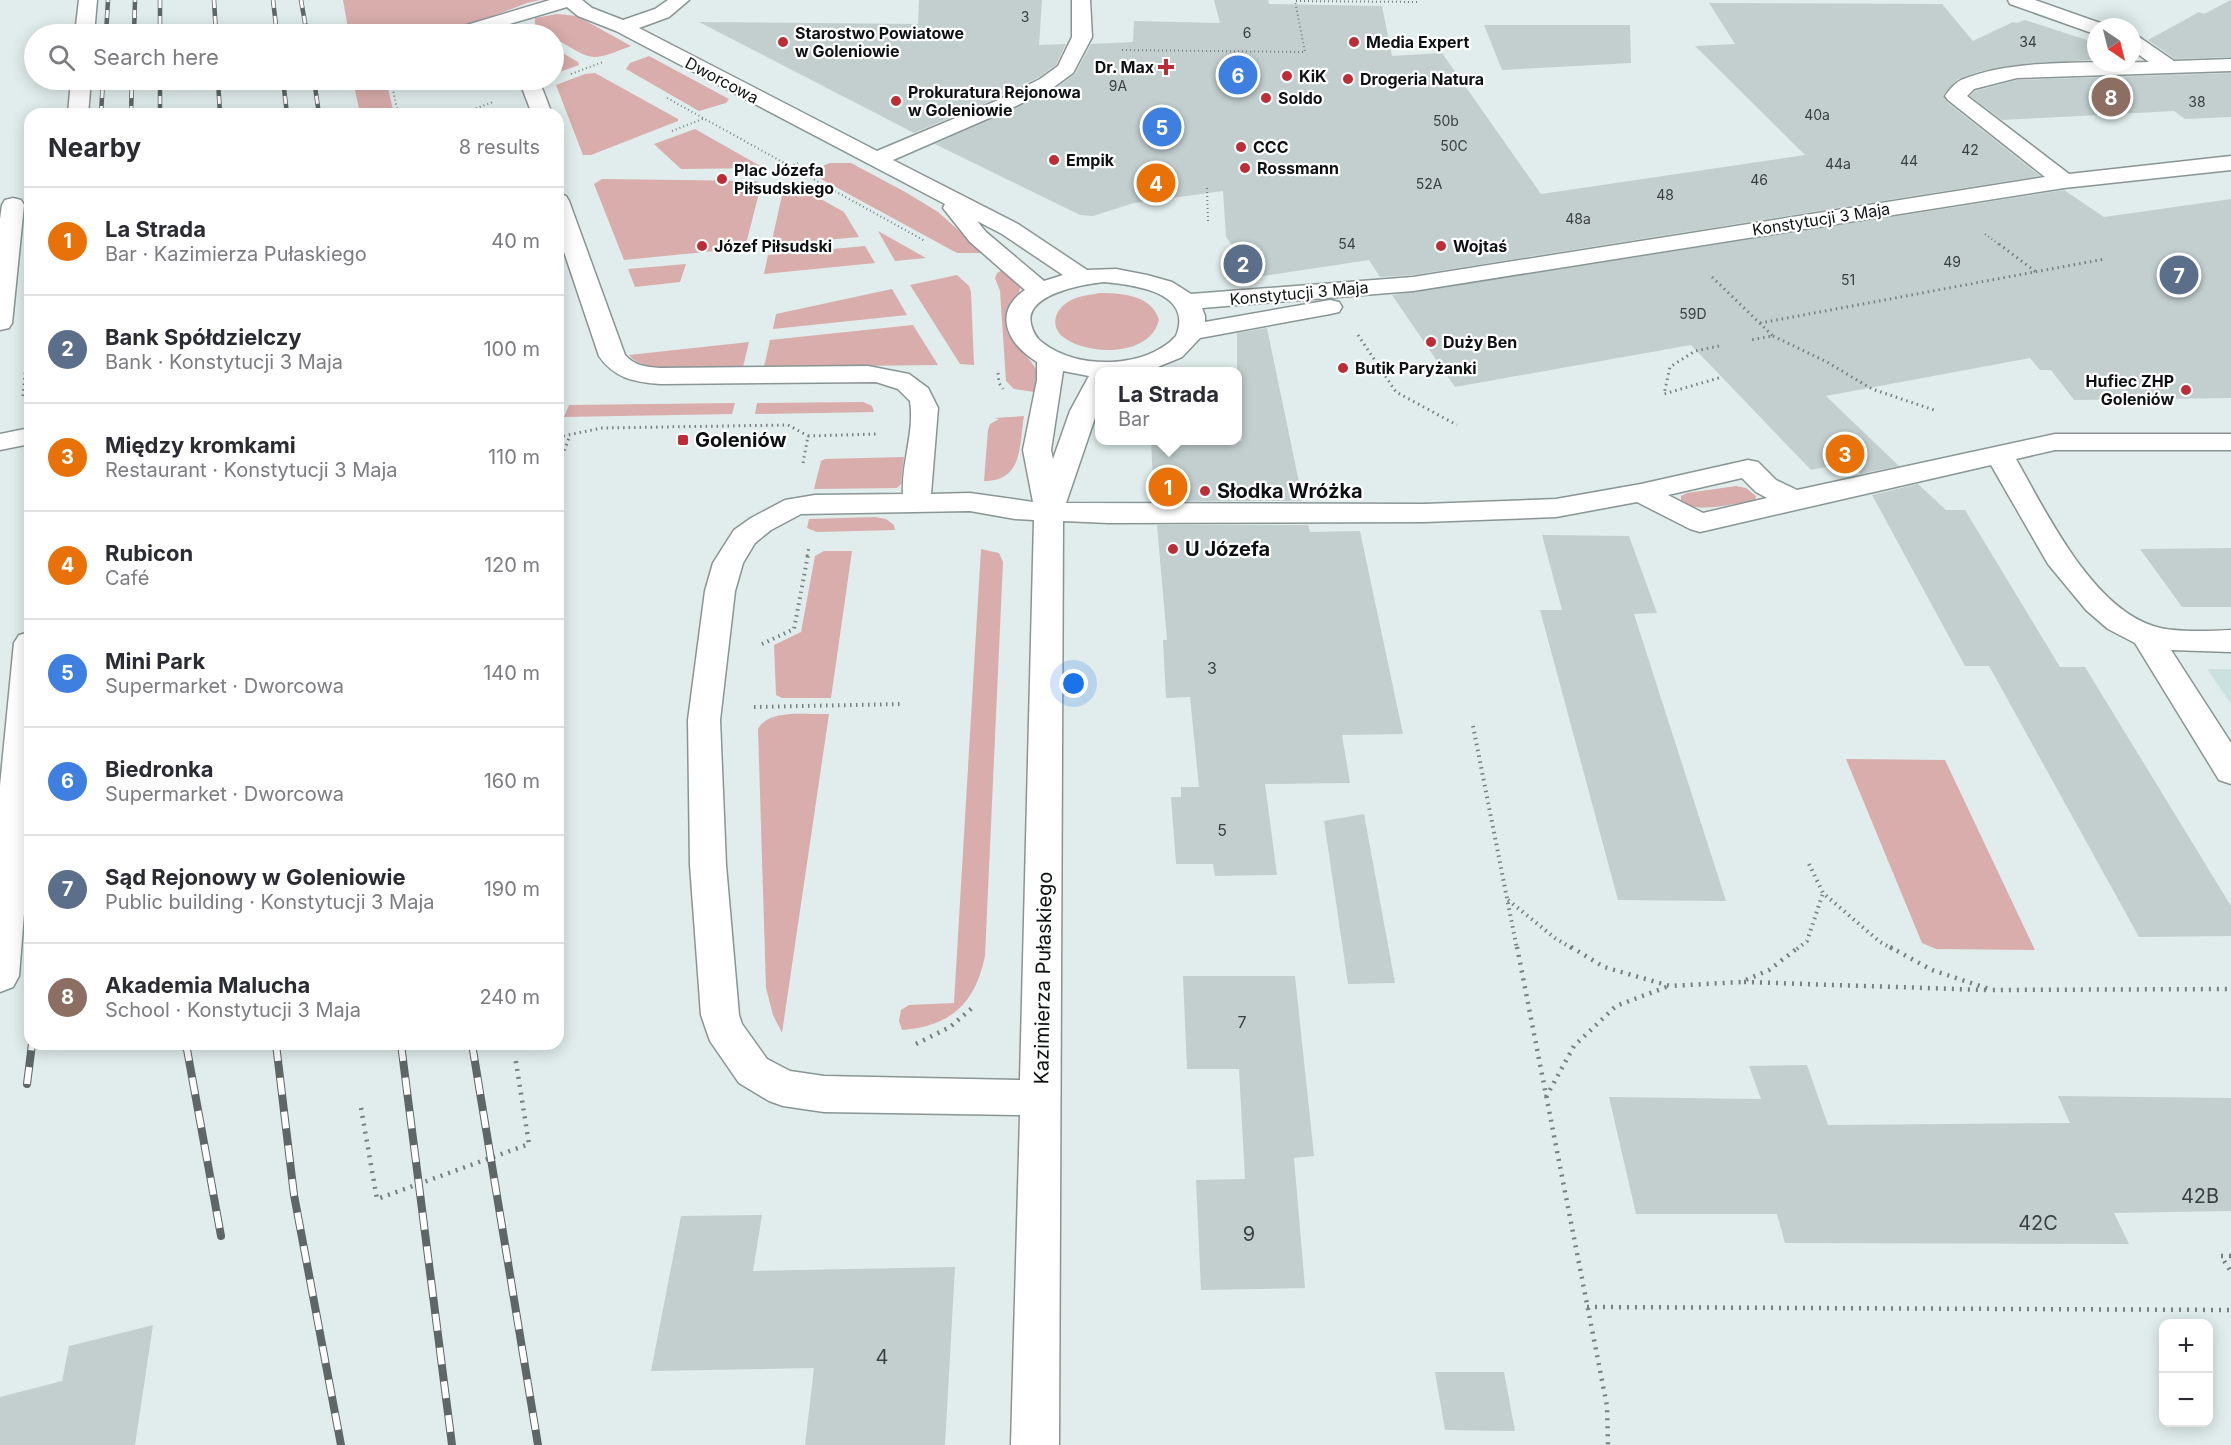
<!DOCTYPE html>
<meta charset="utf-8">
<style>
body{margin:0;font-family:Inter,sans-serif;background:#f7f7f7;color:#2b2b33}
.controls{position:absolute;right:18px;bottom:18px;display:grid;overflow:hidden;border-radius:12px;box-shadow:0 3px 15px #0003}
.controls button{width:54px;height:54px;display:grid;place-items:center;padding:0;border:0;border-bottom:2px solid #e1e1e2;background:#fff;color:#2b2b33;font:30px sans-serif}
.compass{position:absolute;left:2087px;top:18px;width:54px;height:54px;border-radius:50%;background:#fff;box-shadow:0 3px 15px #0003;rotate:145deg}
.you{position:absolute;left:1074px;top:684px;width:21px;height:21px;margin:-15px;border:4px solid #fff;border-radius:50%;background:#1a73e8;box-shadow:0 0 0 9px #1a73e833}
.badge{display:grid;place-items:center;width:39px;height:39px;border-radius:50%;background:#ea580c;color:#fff;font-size:20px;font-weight:700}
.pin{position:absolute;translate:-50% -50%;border:3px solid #fff;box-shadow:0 2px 6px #0006}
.popup{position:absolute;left:1095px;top:367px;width:147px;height:78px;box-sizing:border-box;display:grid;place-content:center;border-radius:12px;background:#fff;filter:drop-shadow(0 2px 4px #0005);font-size:20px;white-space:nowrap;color:#7c7c81}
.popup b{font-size:22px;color:#2b2b33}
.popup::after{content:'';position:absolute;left:50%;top:100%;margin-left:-12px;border:12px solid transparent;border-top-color:#fff}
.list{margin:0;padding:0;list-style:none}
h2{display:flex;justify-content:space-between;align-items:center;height:78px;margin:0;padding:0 24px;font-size:26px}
h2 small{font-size:20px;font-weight:400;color:#7c7c81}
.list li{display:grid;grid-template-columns:39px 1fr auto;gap:18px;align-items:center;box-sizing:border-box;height:108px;padding:0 24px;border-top:2px solid #e1e1e2}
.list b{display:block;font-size:22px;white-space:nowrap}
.list p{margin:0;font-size:20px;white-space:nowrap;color:#7c7c81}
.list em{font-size:20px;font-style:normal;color:#7c7c81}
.icon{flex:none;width:33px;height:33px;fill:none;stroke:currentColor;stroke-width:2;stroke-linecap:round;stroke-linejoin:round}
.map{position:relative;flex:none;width:2231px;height:1445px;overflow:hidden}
.search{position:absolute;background:#fff;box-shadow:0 3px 15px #0003;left:24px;top:24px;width:540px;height:66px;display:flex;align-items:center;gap:15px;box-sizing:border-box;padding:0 21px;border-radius:33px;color:#7c7c81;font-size:22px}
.panel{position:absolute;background:#fff;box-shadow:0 3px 15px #0003;left:24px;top:108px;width:540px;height:942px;border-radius:18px}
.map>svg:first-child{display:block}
.built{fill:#cbe1e0}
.green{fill:#d8adab}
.building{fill:#c3cfcf}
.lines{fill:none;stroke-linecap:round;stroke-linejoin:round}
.minor-casing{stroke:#899594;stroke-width:3}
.path-far3{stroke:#777f7f;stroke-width:2;stroke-dasharray:1 3;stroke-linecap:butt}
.path-far2{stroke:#777f7f;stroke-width:3;stroke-dasharray:1.5 4;stroke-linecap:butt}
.path-far1{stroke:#777f7f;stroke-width:4;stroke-dasharray:1.5 4.5;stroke-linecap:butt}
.path{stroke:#777f7f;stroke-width:4.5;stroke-dasharray:2 6;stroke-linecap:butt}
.minor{fill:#fff;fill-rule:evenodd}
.rail-far1-casing{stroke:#5f6666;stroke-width:4.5}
.rail-casing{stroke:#5f6666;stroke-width:8}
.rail-far1{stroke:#fff;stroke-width:3;stroke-dasharray:8;stroke-linecap:butt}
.rail{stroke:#fff;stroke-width:6;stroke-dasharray:17;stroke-linecap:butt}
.poi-dot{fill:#bd2d38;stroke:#fff;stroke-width:2}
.labels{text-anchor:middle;stroke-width:4.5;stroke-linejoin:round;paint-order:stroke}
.far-number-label{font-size:14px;fill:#3a4040}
.far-poi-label{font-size:16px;font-weight:bold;fill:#0d1111;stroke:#fff;text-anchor:start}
.far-street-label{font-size:16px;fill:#0d1111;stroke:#fff}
.number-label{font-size:16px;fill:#3a4040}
.poi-label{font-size:20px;font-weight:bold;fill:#0d1111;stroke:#fff;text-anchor:start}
.street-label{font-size:20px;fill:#0d1111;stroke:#fff}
.near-number-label{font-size:20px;fill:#3a4040}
</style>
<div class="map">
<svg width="2231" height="1445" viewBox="0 0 2231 1445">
<rect width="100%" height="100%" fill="#e0edec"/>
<!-- built -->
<polygon class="built" points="2207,669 2231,669 2231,704"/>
<!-- green -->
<g class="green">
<polygon points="343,0 540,0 527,3 445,34 349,34"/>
<path d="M557,14L577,16L631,46C587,63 594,60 554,38V34H547L535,27V18Z"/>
<polygon points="554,48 578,62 579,65 554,74"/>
<polygon points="649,56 729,99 726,103 699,111 626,69 630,63"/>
<polygon points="595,73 678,119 678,121 591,155 583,155 556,85 585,74"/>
<polygon points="353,80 386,80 394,114 360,114"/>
<polygon points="695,129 762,167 762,168 681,169 654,144"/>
<polygon points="830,163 851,163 907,193 938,212 984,253 957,253 810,173 812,170"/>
<polygon points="602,179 756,181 761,185 745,248 624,260 594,184"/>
<polygon points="788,184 794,184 844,212 859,237 771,245 784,186"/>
<polygon points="878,231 926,258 895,261"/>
<polygon points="865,246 875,263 764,274 768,255"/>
<polygon points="686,264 680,282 635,287 628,269"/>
<path d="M1004,269L1019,284L1020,289C1017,301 1006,312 1006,324C1008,354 1050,359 1034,392L1014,389L1006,381L1000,291L995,278L997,273Z"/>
<polygon points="957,275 969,286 971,292 974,365 960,364 910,285"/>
<polygon points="892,289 907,315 773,329 776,314"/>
<path d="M1100,293C1122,293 1152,295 1159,320C1150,356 1092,356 1066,339C1050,329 1053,311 1068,302C1077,296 1089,295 1100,293Z"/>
<polygon points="913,325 938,365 764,367 770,340"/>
<path d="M749,342L743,367C715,368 646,377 629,355Z"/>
<polygon points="863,402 872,406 874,412 755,414 757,403"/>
<polygon points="735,403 732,414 564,417 569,405"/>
<path d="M1024,416C1019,444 1024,481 984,481L988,430L990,424L999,419L994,418Z"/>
<polygon points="904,457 901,484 897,488 814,489 821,461 825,459"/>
<path d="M1736,486L1746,488L1756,496L1755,501C1736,502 1694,516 1681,500V496L1687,493Z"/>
<polygon points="875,517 886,519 894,525 895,530 817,532 807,528 809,519"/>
<path d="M981,549L999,553L1003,562L985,956C975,1004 951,1026 902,1030L899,1021L901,1010L909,1005L954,1003Z"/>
<polygon points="824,551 852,551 831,698 782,698 776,695 774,645 801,632 815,556"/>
<path d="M829,714L782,1033L773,1015L766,988L758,729C768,708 809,715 829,714Z"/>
<polygon points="1846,759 1945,760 2035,950 1936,949 1922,943"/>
</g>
<!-- building -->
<g class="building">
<polygon points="919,0 1042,0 1039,45 1066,44 1056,65 1039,77 995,99 914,133 699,22 918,24"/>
<polygon points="1214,0 1268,0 1269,4 1382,6 1392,56 1442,53 1541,194 1805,155 1695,46 1735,44 1709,3 1942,4 1973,41 2013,22 2017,23 2025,20 2096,43 2096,60 2029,63 1981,71 1958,79 1943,95 1947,102 2040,176 1413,275 1380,277 1369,260 1256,277 1226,237 1223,191 1134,203 1093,216 1080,215 935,144 1055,89 1075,74 1091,44 1133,42 1134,21 1220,23"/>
<polygon points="2231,0 2231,57 2175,59 2148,40 2199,12 2204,14"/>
<polygon points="1484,25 1630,25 1631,63 1502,70"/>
<polygon points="2231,73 2231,117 2185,119 2174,111 2002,120 1970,96 1975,91 2017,80"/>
<polygon points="2064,190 2104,217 2231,199 2231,398 2074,400 2051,370 2040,370 2030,358 1826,396 1899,466 1860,474 1854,461 1811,470 1691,345 1455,387 1392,295"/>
<polygon points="1267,328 1303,501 1154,501 1151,441 1242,441 1237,404 1237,333"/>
<polygon points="1918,484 1946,510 1965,510 2060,667 2085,667 2231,906 2231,936 2139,937 1989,666 1965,666 1872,495"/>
<polygon points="1157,525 1308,525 1310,532 1360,531 1403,734 1342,735 1350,783 1265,784 1277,875 1215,876 1213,864 1176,864 1171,797 1181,797 1181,787 1199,787 1190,697 1166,698 1163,640 1167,640"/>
<polygon points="1542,535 1629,536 1657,613 1634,614 1726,901 1618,900 1540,610 1562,610"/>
<polygon points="2231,548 2231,607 2182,607 2140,549"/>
<polygon points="1364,814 1395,983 1348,984 1324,821"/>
<polygon points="1183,976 1295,976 1314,1156 1294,1158 1305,1288 1201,1290 1196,1180 1245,1179 1239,1069 1187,1069"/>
<polygon points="1807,1065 1828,1125 2070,1123 2058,1096 2231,1098 2231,1211 2114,1213 2129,1244 1785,1243 1777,1214 1636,1214 1609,1097 1761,1099 1749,1066"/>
<polygon points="762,1215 753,1271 955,1267 945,1445 805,1445 814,1368 651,1371 681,1216"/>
<polygon points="153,1325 135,1445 0,1445 0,1397 62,1381 69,1346"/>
<polygon points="1435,1372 1504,1372 1515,1431 1445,1430"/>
</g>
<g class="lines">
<defs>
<g id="minor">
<polygon points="79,0 97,0 94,34 75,34"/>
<path d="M550,0H582L592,8L623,20L655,9L668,0H689L669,17L639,28L877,151L996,101L1040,79L1058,66L1072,37V0H1090L1092,37L1073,73L1054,87L1010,109L893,160L1018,224L1087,270L1116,269L1147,275L1172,282L1191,294L1413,277L2045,177L1948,100L1945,96C1949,90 1955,83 1961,80C2013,58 2094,63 2149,62L2132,50V35L2139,37L2174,61L2231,59V71L2017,78L1974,89L1967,96L2069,174L2231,156V170L2064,188L1413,291L1202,308L1205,316V322L1330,300L1339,302L1342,307L1339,312L1330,314L1200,338L1182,357L1148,371L1099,372V406L1066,503L1424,504L1556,499L1641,484L1748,460L1758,462L1776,480L1797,490L2055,434H2231V450H2055L2016,459C2046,512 2091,606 2153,626C2173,633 2209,631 2231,630V652L2171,650L2231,743V784L2219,780L2135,643L2108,629L2086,610L2048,564L1991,465L1700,532L1690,529L1637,502L1556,517L1424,522L1109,523L1063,521L1059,1445H1011L1020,1115L824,1112L783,1106L769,1101L739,1083L710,1041L701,1015L690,865L688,720L705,591L713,563L734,530L751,518L785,500L815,495L903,494C901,463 915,432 910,401L898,389L876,382L660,384C634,382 614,378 599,356L558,234V194L566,196L569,201L625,355C635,366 646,367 660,368L868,366L909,374L928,388L938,408L931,494L970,493L1033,502L1023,450L1037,380V362C1009,345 991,313 1025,290L970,242L943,208L945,204L616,31L578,16L567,7L476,34H447L450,30ZM977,221L1002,234L1063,275L1044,281L986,232ZM1104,282C1135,285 1194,292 1176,336C1146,369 1077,370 1043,343C1036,338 1033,332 1031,324C1024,294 1084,284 1104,282ZM1063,371L1089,376L1070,411L1053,459L1051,450ZM1742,478L1756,492L1767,498L1703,513L1668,495ZM970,511L1015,519L1034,520L1020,1080L824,1076L790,1071L767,1059L742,1024L739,1015L726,865L720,720L735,591L743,563L755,543L771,530L801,514Z"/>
<polygon points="2008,0 2035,0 2103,24 2105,27 2096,27 2096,34 2089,32 2010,4"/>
<polygon points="71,80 91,80 88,114 68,114"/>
<polygon points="519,80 539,80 552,114 532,114"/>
<polygon points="13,198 21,200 24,205 12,323 9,328 0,330 0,219 2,205 5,200"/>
<polygon points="30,428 30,444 0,450 0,434"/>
<polygon points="30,632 30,839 19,976 13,987 0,992 0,786 14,643 19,635"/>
</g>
</defs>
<!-- minor casing -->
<use href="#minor" class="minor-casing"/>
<!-- path-far3 -->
<g class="path-far3">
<polyline points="1122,50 1305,52 1295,1 1417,2"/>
<polyline points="571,74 603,62"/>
<polyline points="391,80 398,114"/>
<polyline points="667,98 925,241"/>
<polyline points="461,114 493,102"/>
<polyline points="672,131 705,118"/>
<polyline points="779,171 798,163"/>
<polyline points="1207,188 1208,223"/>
<polyline points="1985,234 2001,246"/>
</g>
<!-- path-far2 -->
<g class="path-far2">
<polyline points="1999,244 2036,272"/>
<polyline points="1712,277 1773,336 1751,340"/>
<polyline points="1760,323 2105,259"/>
<polyline points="1358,335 1396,392 1457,425"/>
<polyline points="1773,336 1827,362 1872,389 1937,411"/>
<polyline points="1719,346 1695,351 1670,367 1664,394 1722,377"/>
<polyline points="998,373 999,383 1003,389"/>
<polyline points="23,396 27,352"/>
<polyline points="558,437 602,428 788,425 808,436"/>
<polyline points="558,458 562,457 570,435"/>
<polyline points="803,463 808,436 877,434"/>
<polyline points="807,556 809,547"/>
</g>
<!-- path-far1 -->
<g class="path-far1">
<polyline points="762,644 794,629 808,555"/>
<polyline points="754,707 901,704"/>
<polyline points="1473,726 1517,949"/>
<polyline points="1809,864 1823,893 1880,942 1893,949"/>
<polyline points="1508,900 1555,938 1573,949"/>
<polyline points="1797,949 1807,941 1823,893"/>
</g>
<!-- path -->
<g class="path">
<polyline points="1517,947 1607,1406 1608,1445"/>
<polyline points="1571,947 1604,967 1670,986 1741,982 1769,970 1799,947"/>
<polyline points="1890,947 1932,970 1992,990 2231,989"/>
<polyline points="1744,982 1986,990"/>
<polyline points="916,1044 950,1027 972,1008"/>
<polyline points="1546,1097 1574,1046 1616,1006 1669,986"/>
<polyline points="361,1108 377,1199 529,1144 515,1056"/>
<polyline points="2231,1256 2221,1256 2231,1272"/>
<polyline points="1587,1307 2231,1310"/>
</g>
<!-- minor -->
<use href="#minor" class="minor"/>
<defs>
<g id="rail-far1">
<polyline points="160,0 160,34"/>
<polyline points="214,0 216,34"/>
<polyline points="273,0 277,34"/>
<polyline points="301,0 307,34"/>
<polyline points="106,34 108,0"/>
<polyline points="134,34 135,0"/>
<polyline points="160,80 160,114"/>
<polyline points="218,80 220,114"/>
<polyline points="283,80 287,114"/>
<polyline points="314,80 319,114"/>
<polyline points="101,114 103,80"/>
<polyline points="131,114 132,80"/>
</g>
<g id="rail">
<polyline points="186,1044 221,1236"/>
<polyline points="276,1044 294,1195 341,1445"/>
<polyline points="401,1044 452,1445"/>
<polyline points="472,1044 538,1445"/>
<polyline points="27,1084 32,1044"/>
</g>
</defs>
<!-- rail-far1 casing -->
<use href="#rail-far1" class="rail-far1-casing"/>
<!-- rail casing -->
<use href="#rail" class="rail-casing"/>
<!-- rail-far1 -->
<use href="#rail-far1" class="rail-far1"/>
<!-- rail -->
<use href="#rail" class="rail"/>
</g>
<!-- markers -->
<g class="poi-dot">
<circle cx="783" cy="42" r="6"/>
<circle cx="1354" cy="42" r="6"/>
<path d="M1163 58h6v6h6v6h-6v6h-6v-6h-6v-6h6z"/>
<circle cx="1287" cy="76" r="6"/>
<circle cx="1348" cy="79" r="6"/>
<circle cx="1266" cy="98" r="6"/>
<circle cx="896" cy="101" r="6"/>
<circle cx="1241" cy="147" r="6"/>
<circle cx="1054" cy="160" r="6"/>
<circle cx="1245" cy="168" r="6"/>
<circle cx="722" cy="179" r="6"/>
<circle cx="702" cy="246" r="6"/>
<circle cx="1441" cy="246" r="6"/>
<circle cx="1431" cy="342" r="6"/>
<circle cx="1343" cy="368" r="6"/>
<circle cx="2186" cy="390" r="6"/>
<rect x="677" y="434" width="12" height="12" rx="3"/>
<circle cx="1205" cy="491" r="6"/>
<circle cx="1173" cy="549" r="6"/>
</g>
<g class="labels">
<!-- far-number labels -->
<g class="far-number-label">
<text x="1025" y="22">3</text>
<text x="1247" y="38">6</text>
<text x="2028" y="47">34</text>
<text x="1118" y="91">9A</text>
<text x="2197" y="107">38</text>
<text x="1817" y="120">40a</text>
<text x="1446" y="126">50b</text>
<text x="1454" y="151">50C</text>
<text x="1970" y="155">42</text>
<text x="1909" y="166">44</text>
<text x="1838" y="169">44a</text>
<text x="1759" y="185">46</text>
<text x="1429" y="189">52A</text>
<text x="1665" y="200">48</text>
<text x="1578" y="224">48a</text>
<text x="1347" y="249">54</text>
<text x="1952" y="267">49</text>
<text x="1848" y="285">51</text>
<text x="1693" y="319">59D</text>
</g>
<!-- far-poi labels -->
<g class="far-poi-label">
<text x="795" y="39">Starostwo Powiatowe<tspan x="795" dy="18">w Goleniowie</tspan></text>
<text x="1366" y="48">Media Expert</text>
<text x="1154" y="73" text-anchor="end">Dr. Max</text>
<text x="1299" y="82">KiK</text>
<text x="1360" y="85">Drogeria Natura</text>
<text x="908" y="98">Prokuratura Rejonowa<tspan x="908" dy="18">w Goleniowie</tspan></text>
<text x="1278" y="104">Soldo</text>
<text x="1253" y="153">CCC</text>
<text x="1066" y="166">Empik</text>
<text x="1257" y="174">Rossmann</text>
<text x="734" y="176">Plac Józefa<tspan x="734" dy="18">Piłsudskiego</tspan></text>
<text x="714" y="252">Józef Piłsudski</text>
<text x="1453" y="252">Wojtaś</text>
<text x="1443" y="348">Duży Ben</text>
<text x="1355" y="374">Butik Paryżanki</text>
<text x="2174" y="387" text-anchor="end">Hufiec ZHP<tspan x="2174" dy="18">Goleniów</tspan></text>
</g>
<!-- far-street labels -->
<g class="far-street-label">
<text transform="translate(722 80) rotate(28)" y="6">Dworcowa</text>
<text transform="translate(1821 219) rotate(-9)" y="6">Konstytucji 3 Maja</text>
<text transform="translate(1299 293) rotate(-5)" y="6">Konstytucji 3 Maja</text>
</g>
<!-- number labels -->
<g class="number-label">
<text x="1212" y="674">3</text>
<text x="1222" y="836">5</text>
<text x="1242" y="1028">7</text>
</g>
<!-- poi labels -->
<g class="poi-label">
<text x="695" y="447">Goleniów</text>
<text x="1217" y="498">Słodka Wróżka</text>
<text x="1185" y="556">U Józefa</text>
</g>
<!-- street labels -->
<g class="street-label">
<text transform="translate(1043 978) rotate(-89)" y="7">Kazimierza Pułaskiego</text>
</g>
<!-- near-number labels -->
<g class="near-number-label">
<text x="2200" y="1203">42B</text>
<text x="2038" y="1230">42C</text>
<text x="1249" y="1241">9</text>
<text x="882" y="1364">4</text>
</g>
</g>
</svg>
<div class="controls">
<button>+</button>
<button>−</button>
</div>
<svg class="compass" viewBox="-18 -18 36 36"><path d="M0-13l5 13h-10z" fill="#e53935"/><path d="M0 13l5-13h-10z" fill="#7c7c81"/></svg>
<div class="you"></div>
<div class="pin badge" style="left:1168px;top:487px;background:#e8710a">1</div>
<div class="popup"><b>La Strada</b>Bar</div>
<div class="pin badge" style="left:1243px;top:264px;background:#5c6f8a">2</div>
<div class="pin badge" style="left:1845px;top:454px;background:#e8710a">3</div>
<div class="pin badge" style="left:1156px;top:183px;background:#e8710a">4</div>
<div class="pin badge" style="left:1162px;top:127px;background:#3f7fe0">5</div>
<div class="pin badge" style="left:1238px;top:75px;background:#3f7fe0">6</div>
<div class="pin badge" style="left:2179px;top:275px;background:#5c6f8a">7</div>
<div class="pin badge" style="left:2111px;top:97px;background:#8d6e63">8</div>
<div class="search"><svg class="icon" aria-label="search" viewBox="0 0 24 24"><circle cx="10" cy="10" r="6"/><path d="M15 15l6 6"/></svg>Search here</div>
<section class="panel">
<h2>Nearby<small>8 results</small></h2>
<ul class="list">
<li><span class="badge" style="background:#e8710a">1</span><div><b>La Strada</b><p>Bar · Kazimierza Pułaskiego</p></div><em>40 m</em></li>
<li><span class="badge" style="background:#5c6f8a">2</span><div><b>Bank Spółdzielczy</b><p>Bank · Konstytucji 3 Maja</p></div><em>100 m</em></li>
<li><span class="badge" style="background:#e8710a">3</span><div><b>Między kromkami</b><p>Restaurant · Konstytucji 3 Maja</p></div><em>110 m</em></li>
<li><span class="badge" style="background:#e8710a">4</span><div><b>Rubicon</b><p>Café</p></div><em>120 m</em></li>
<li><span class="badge" style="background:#3f7fe0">5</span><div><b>Mini Park</b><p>Supermarket · Dworcowa</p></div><em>140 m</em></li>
<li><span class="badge" style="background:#3f7fe0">6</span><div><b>Biedronka</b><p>Supermarket · Dworcowa</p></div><em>160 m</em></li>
<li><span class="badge" style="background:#5c6f8a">7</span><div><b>Sąd Rejonowy w Goleniowie</b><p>Public building · Konstytucji 3 Maja</p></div><em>190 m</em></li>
<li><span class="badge" style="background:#8d6e63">8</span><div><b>Akademia Malucha</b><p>School · Konstytucji 3 Maja</p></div><em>240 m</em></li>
</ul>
</section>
</div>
